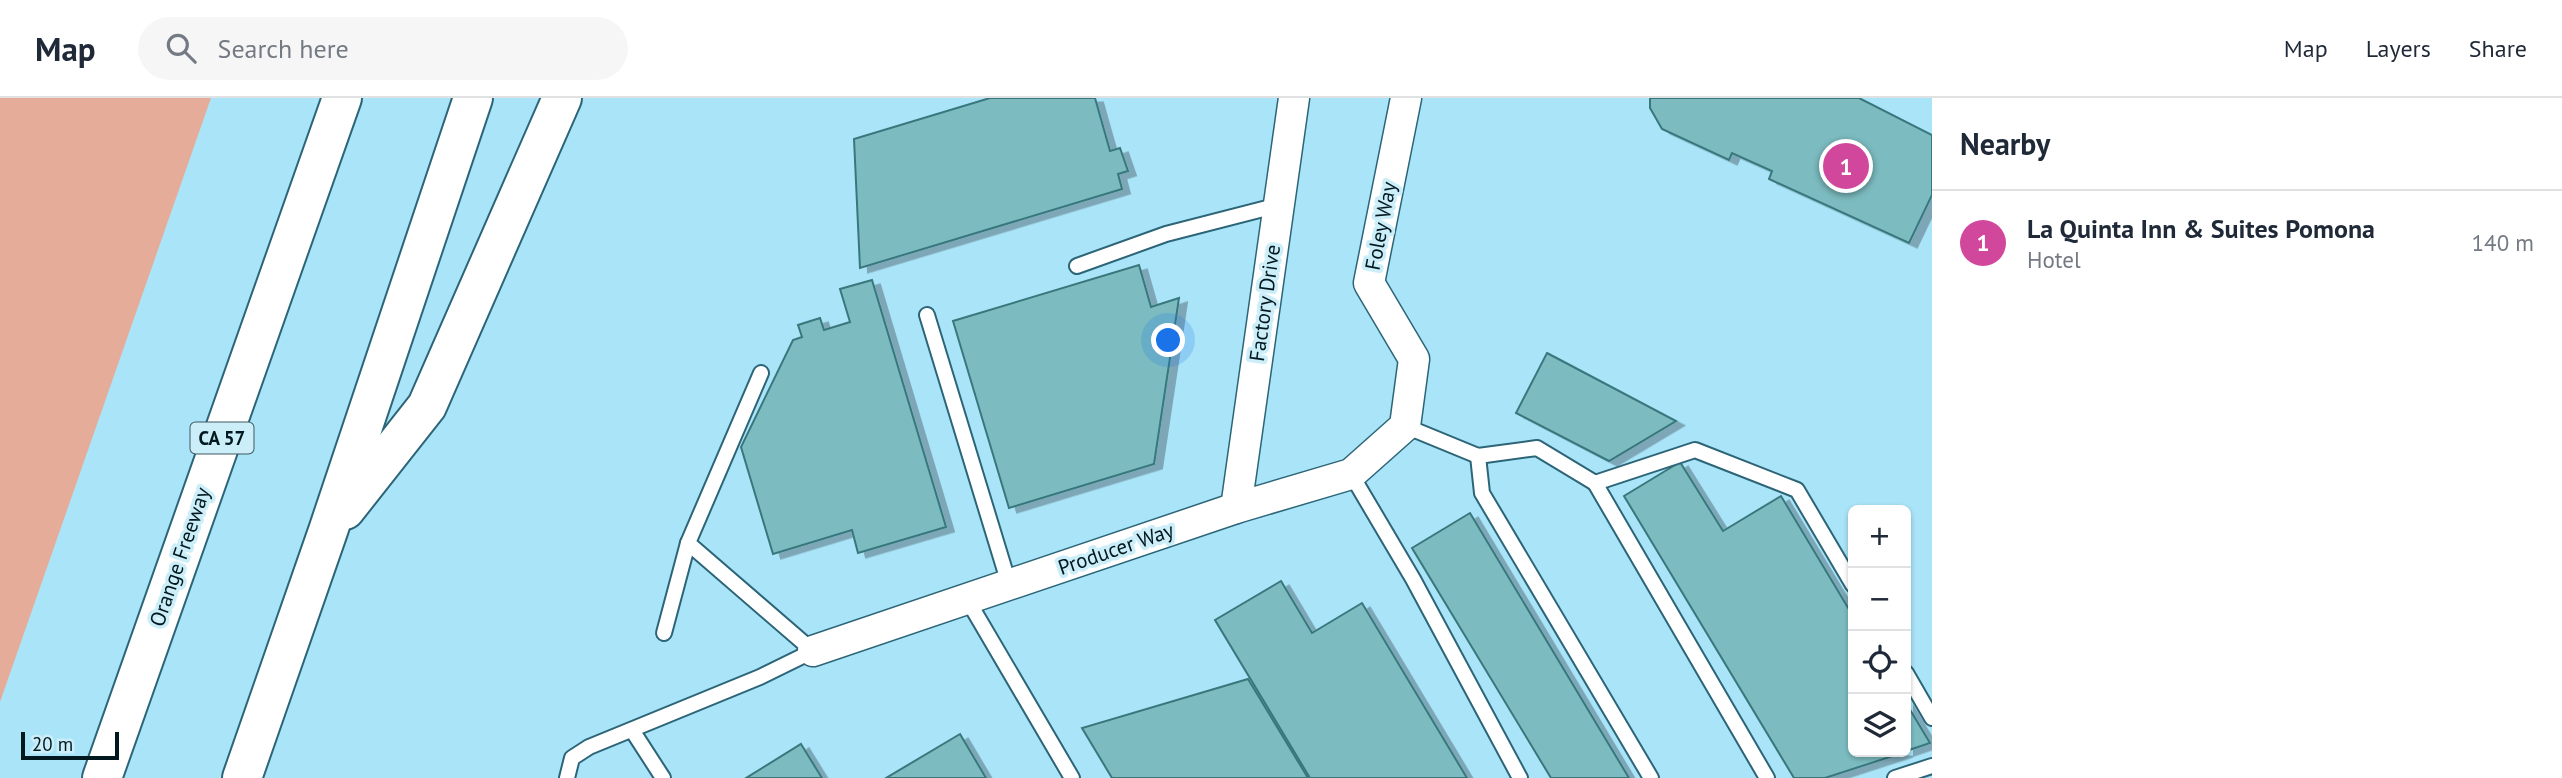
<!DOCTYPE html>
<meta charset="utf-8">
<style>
body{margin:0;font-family:"PT Sans",sans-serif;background:#f6f6f7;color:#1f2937}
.controls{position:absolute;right:21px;bottom:21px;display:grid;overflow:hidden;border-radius:10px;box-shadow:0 2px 5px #0004}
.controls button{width:63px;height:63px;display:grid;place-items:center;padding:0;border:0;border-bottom:2px solid #e0e1e3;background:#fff;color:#1f2937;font:35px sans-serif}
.scale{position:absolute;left:21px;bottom:18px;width:98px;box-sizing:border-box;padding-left:7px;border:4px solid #02181f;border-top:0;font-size:19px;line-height:24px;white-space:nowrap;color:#02181f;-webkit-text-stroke:5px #cbeef9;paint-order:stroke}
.you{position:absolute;left:1169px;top:243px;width:24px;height:24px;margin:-18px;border:5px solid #fff;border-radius:50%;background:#1a73e8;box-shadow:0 0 0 10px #1a73e833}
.badge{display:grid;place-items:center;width:46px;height:46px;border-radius:50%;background:#111827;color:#fff;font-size:23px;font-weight:700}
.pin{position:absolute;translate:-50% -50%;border:4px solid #fff;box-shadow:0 2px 7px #0006}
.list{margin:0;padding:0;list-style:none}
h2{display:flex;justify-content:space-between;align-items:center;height:91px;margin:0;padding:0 28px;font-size:30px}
h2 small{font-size:23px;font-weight:400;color:#747a83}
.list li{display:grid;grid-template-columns:46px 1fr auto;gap:21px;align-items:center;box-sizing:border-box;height:105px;padding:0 28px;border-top:2px solid #e0e1e3}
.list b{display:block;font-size:26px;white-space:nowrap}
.list p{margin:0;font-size:23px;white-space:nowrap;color:#747a83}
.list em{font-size:23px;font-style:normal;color:#747a83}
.icon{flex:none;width:38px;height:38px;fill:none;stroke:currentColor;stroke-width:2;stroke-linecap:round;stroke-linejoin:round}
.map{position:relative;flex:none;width:1932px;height:680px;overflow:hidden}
header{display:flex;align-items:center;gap:42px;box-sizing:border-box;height:98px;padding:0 35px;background:#fff;border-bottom:2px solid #e0e1e3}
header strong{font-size:33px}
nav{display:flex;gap:38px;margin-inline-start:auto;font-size:24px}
.search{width:490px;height:63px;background:#f6f6f7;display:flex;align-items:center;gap:18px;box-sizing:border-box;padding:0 24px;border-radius:38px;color:#747a83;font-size:26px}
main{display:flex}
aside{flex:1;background:#fff}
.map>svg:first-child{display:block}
.green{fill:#e5ad99}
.building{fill:#7cbcc0;stroke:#38787c;stroke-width:2;filter:url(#shadow)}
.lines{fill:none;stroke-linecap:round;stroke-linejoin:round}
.service-casing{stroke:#2c6577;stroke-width:18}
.minor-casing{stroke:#2c6577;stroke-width:33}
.motorway-casing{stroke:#2c6577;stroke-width:42}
.service{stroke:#fff;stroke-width:14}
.minor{stroke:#fff;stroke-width:30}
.motorway{stroke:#fff;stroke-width:38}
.labels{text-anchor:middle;stroke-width:7;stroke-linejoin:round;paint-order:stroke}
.shield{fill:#cbeef9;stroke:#3e5860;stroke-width:2}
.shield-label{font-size:19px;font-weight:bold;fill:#02181f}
.street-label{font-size:21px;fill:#02181f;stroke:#cbeef9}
</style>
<header>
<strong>Map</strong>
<div class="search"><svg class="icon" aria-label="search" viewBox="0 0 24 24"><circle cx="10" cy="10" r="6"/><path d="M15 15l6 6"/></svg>Search here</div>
<nav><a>Map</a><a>Layers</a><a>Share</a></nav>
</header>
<main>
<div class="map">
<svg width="1932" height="680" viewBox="0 0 1932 680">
<defs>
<filter id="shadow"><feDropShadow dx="8" dy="4.5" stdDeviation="0" flood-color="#0004"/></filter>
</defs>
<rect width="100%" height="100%" fill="#aae4f8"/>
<!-- green -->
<polygon class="green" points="0,0 211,0 0,604"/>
<!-- building -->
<g class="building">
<polygon points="990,0 1095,0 1110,53 1120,50 1128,73 1118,76 1122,91 860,170 854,41"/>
<polygon points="1650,0 1859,0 1932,37 1932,97 1909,145 1769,81 1772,73 1732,55 1729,62 1662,31 1650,10"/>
<polygon points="1139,167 1151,209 1179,200 1154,366 1009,410 953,223"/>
<polygon points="872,182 946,429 858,455 852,432 773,456 741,349 793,242 802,239 798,227 820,220 824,232 850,224 840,191"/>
<polygon points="1547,255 1676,323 1609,363 1516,315"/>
<polygon points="1680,364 1723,433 1781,398 1853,518 1853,654 1905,654 1825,680 1794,680 1624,398"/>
<polygon points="1470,415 1629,680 1551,680 1412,450"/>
<polygon points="1281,483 1312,535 1362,505 1467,680 1310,680 1215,522"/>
<polygon points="1248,581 1308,680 1112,680 1082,630"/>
<polygon points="1906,605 1930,645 1906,653"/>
<polygon points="960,636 986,680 886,680"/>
<polygon points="801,646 822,680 746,680"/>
</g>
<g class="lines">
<defs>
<g id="service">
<polyline points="1077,168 1166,136 1279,107"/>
<polyline points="927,217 1009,486"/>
<polyline points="1405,328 1478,358 1537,350 1595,385 1695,352 1797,392 1853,487"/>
<polyline points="1478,358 1482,395 1651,680"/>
<polyline points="1351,376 1413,481 1520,680"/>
<polyline points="1595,385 1767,680"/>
<polyline points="967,501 1072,680"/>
<polyline points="664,535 688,445"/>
<polyline points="1906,575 1932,620"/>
<polyline points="632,632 663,680"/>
<polyline points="567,680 572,660 589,649 760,579 813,553 688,445 761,275"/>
<polyline points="1895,680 1932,668"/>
</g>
<g id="minor">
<polyline points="1236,410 1294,0"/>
<polyline points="813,553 1236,410 1351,376 1405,328 1414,261 1369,185 1406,0"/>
</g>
<g id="motorway">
<polyline points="345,412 427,308 562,0"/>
<polyline points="102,680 342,0"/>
<polyline points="242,680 328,433 473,0"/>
</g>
</defs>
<!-- service casing -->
<use href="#service" class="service-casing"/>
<!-- minor casing -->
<use href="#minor" class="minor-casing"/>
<!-- motorway casing -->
<use href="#motorway" class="motorway-casing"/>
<!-- service -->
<use href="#service" class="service"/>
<!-- minor -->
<use href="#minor" class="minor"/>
<!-- motorway -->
<use href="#motorway" class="motorway"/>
</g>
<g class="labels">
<!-- shield labels -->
<rect class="shield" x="190.5" y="324.5" width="63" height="31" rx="5"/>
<g class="shield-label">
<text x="222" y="347">CA 57</text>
</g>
<!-- street labels -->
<g class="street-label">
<text transform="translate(1381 128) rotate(-79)" y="7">Foley Way</text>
<text transform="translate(1265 205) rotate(-82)" y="7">Factory Drive</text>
<text transform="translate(1116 451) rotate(-19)" y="7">Producer Way</text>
<text transform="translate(180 459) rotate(-71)" y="7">Orange Freeway</text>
</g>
</g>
</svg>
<div class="controls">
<button>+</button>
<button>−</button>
<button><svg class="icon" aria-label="locate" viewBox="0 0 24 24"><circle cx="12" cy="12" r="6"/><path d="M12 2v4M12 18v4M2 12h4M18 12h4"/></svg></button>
<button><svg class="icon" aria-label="layers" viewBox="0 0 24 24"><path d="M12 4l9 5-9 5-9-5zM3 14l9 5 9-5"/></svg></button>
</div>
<div class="scale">20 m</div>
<div class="you"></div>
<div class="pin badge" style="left:1846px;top:68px;background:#d1479c">1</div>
</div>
<aside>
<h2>Nearby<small></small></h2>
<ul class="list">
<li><span class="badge" style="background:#d1479c">1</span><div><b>La Quinta Inn &amp; Suites Pomona</b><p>Hotel</p></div><em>140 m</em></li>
</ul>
</aside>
</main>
